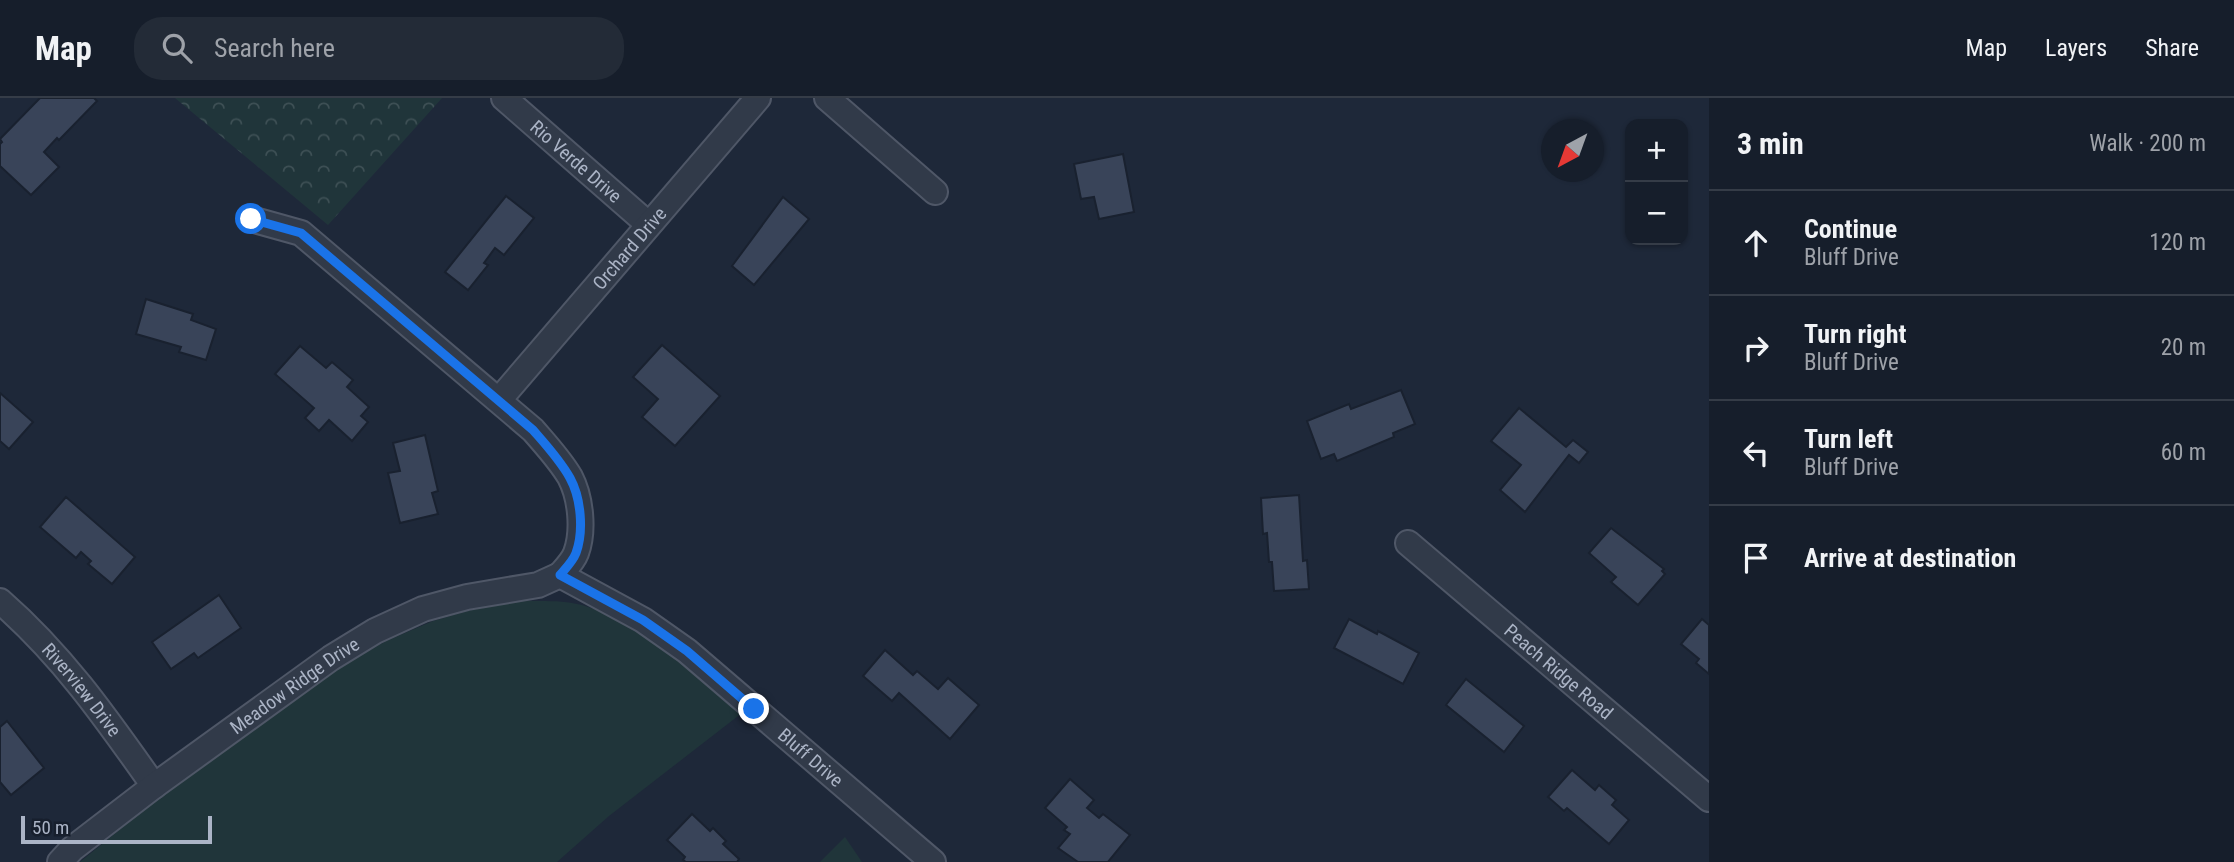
<!DOCTYPE html>
<meta charset="utf-8">
<style>
body{margin:0;font-family:"Roboto Condensed",sans-serif;background:#232b37;color:#f1f3f6}
.controls{position:absolute;right:21px;top:21px;display:grid;overflow:hidden;border-radius:14px;box-shadow:0 2px 5px #0004}
.controls button{width:63px;height:63px;display:grid;place-items:center;padding:0;border:0;border-bottom:2px solid #353c47;background:#161e2b;color:#f1f3f6;font:35px sans-serif}
.compass{position:absolute;left:1541px;top:21px;width:63px;height:63px;border-radius:50%;background:#161e2b;box-shadow:0 2px 5px #0004;rotate:221deg}
.scale{position:absolute;left:21px;bottom:18px;width:191px;box-sizing:border-box;padding-left:7px;border:4px solid #abb4c6;border-top:0;font-size:19px;line-height:24px;white-space:nowrap;color:#abb4c6;-webkit-text-stroke:5px #171f2d;paint-order:stroke}
.stop{position:absolute;width:21px;height:21px;margin:-16px;border:5px solid #1a73e8;border-radius:50%;background:#fff}
.stop.end{background:#1a73e8;border-color:#fff;box-shadow:0 2px 7px #0008}
.list{margin:0;padding:0;list-style:none}
h2{display:flex;justify-content:space-between;align-items:center;height:91px;margin:0;padding:0 28px;font-size:30px}
h2 small{font-size:23px;font-weight:400;color:#9ea2a9}
.list li{display:grid;grid-template-columns:46px 1fr auto;gap:21px;align-items:center;box-sizing:border-box;height:105px;padding:0 28px;border-top:2px solid #353c47}
.list b{display:block;font-size:26px;white-space:nowrap}
.list p{margin:0;font-size:23px;white-space:nowrap;color:#9ea2a9}
.list em{font-size:23px;font-style:normal;color:#9ea2a9}
.icon{flex:none;width:38px;height:38px;fill:none;stroke:currentColor;stroke-width:2;stroke-linecap:round;stroke-linejoin:round}
.map{position:relative;flex:none;width:1709px;height:764px;overflow:hidden}
header{display:flex;align-items:center;gap:42px;box-sizing:border-box;height:98px;padding:0 35px;background:#161e2b;border-bottom:2px solid #353c47}
header strong{font-size:33px}
nav{display:flex;gap:38px;margin-inline-start:auto;font-size:24px}
.search{width:490px;height:63px;background:#232b37;display:flex;align-items:center;gap:18px;box-sizing:border-box;padding:0 24px;border-radius:28px;color:#9ea2a9;font-size:26px}
main{display:flex}
aside{flex:1;background:#161e2b}
.map>svg:first-child{display:block}
.green{fill:#20353a}
.forest{fill:url(#forest-crowns)}
.building{fill:#394459;stroke:#19212f;stroke-width:2}
.lines{fill:none;stroke-linecap:round;stroke-linejoin:round}
.minor-casing{stroke:#4f5767;stroke-width:28}
.minor{stroke:#313a49;stroke-width:24}
.route{stroke:#1a73e8;stroke-width:9}
.labels{text-anchor:middle;stroke-width:5;stroke-linejoin:round;paint-order:stroke}
.street-label{font-size:19px;fill:#abb4c6;stroke:#171f2d}
</style>
<header>
<strong>Map</strong>
<div class="search"><svg class="icon" aria-label="search" viewBox="0 0 24 24"><circle cx="10" cy="10" r="6"/><path d="M15 15l6 6"/></svg>Search here</div>
<nav><a>Map</a><a>Layers</a><a>Share</a></nav>
</header>
<main>
<div class="map">
<svg width="1709" height="764" viewBox="0 0 1709 764">
<defs>
<pattern id="forest-crowns" width="20" height="18" patternUnits="userSpaceOnUse" patternTransform="scale(1.75)"><rect width="20" height="18" fill="#20353a"/><path d="M2 6a3 3 0 1 1 6 0M12 15a3 3 0 1 1 6 0" fill="none" stroke="#3e5055"/></pattern>
</defs>
<rect width="100%" height="100%" fill="#1e2839"/>
<!-- green -->
<g class="green">
<path d="M523,503C542,503 564,502 582,507C644,525 694,574 742,615L609,718L557,764H80L161,698L339,570L386,543L433,523L471,512Z"/>
<polygon points="845,739 862,764 820,764"/>
</g>
<!-- forest -->
<polygon class="forest" points="175,0 442,0 328,127"/>
<!-- building -->
<g class="building">
<polygon points="40,0 94,0 97,3 59,42 57,40 44,54 59,69 31,97 0,68 0,46 2,44 0,41"/>
<polygon points="1123,56 1134,114 1099,121 1094,99 1081,101 1074,66"/>
<polygon points="506,98 534,120 504,157 495,150 484,165 488,167 468,192 445,174"/>
<polygon points="783,99 809,121 754,187 732,168"/>
<polygon points="146,201 193,216 191,222 216,231 206,262 179,254 181,249 136,236"/>
<polygon points="662,247 720,298 675,348 642,319 658,301 633,279"/>
<polygon points="300,248 326,270 332,264 353,282 347,289 369,309 361,318 368,324 352,343 329,322 319,333 305,320 314,310 275,276"/>
<polygon points="1401,292 1415,326 1393,335 1394,339 1337,363 1334,356 1321,361 1307,323 1349,306 1351,311"/>
<polygon points="0,295 33,324 9,351 0,343"/>
<polygon points="1519,310 1566,349 1573,342 1588,354 1579,365 1569,357 1525,414 1500,392 1521,367 1491,343"/>
<polygon points="425,337 438,393 432,395 438,416 400,425 388,375 400,373 393,345"/>
<polygon points="1299,397 1303,463 1307,462 1309,491 1274,493 1272,464 1269,464 1267,435 1263,436 1261,400"/>
<polygon points="66,399 135,459 112,486 88,466 91,463 81,454 76,460 40,429"/>
<polygon points="1611,430 1664,471 1662,473 1665,476 1638,507 1611,484 1616,479 1589,455"/>
<polygon points="219,497 241,530 198,560 194,555 171,571 152,544"/>
<polygon points="1349,521 1377,536 1378,533 1419,555 1403,586 1334,550"/>
<polygon points="1702,521 1709,527 1709,576 1696,565 1699,561 1681,546"/>
<polygon points="885,552 913,577 917,573 938,591 948,580 979,607 950,641 899,595 892,603 863,578"/>
<polygon points="1466,581 1524,628 1504,654 1446,607"/>
<polygon points="7,623 44,670 11,697 0,684 0,629"/>
<polygon points="1572,672 1595,692 1599,687 1616,702 1612,707 1629,722 1609,746 1567,710 1564,713 1548,699"/>
<polygon points="1070,681 1094,702 1087,710 1099,720 1103,716 1130,737 1108,764 1078,764 1058,750 1070,736 1064,732 1067,729 1045,710"/>
<polygon points="692,716 710,733 713,730 726,743 723,746 739,761 737,764 686,764 683,762 685,759 667,742"/>
</g>
<g class="lines">
<defs>
<g id="minor">
<path id="s1" d="M504,0L648,126"/>
<polyline points="827,0 935,94"/>
<path id="s2" d="M251,121L301,135L533,332C546,347 560,362 570,379C581,400 584,433 576,455C573,463 566,470 560,477L643,522L687,553L933,764"/>
<path id="s3" d="M499,302L758,0"/>
<path id="s4" d="M1408,445L1709,701"/>
<path id="s5" d="M0,503C63,558 106,620 154,688"/>
<path id="s6" d="M60,764L72,751L154,688L331,560L375,533L423,511L467,499L538,487L560,477"/>
</g>
</defs>
<!-- minor casing -->
<use href="#minor" class="minor-casing"/>
<!-- minor -->
<use href="#minor" class="minor"/>
</g>
<g class="lines">
<!-- route -->
<path class="route" d="M251,121L301,135L533,332C546,347 560,362 570,380C581,400 584,433 576,455C573,463 566,470 560,477L643,522L687,553L754,611"/>
</g>
<g class="labels">
<!-- street labels -->
<g class="street-label">
<text dy="7" stroke="none"><textPath href="#s1" startOffset="96">Rio Verde Drive</textPath></text>
<text dy="7" stroke="none"><textPath href="#s3" startOffset="200">Orchard Drive</textPath></text>
<text dy="7" stroke="none"><textPath href="#s4" startOffset="198">Peach Ridge Road</textPath></text>
<text dy="7" stroke="none"><textPath href="#s6" startOffset="294">Meadow Ridge Drive</textPath></text>
<text dy="7" stroke="none"><textPath href="#s5" startOffset="121">Riverview Drive</textPath></text>
<text dy="7" stroke="none"><textPath href="#s2" startOffset="833">Bluff Drive</textPath></text>
</g>
</g>
</svg>
<div class="controls">
<button>+</button>
<button>−</button>
</div>
<svg class="compass" viewBox="-18 -18 36 36"><path d="M0-13l5 13h-10z" fill="#e53935"/><path d="M0 13l5-13h-10z" fill="#9ea2a9"/></svg>
<div class="scale">50 m</div>
<div class="stop" style="left:251px;top:121px"></div>
<div class="stop end" style="left:754px;top:611px"></div>
</div>
<aside>
<h2>3 min<small>Walk · 200 m</small></h2>
<ul class="list">
<li><svg class="icon" aria-label="ahead" viewBox="0 0 24 24"><path d="M12 20V5M6 11l6-6 6 6"/></svg><div><b>Continue</b><p>Bluff Drive</p></div><em>120 m</em></li>
<li><svg class="icon" aria-label="right" viewBox="0 0 24 24"><path d="M7 20v-9h11M14 6l5 5-5 5"/></svg><div><b>Turn right</b><p>Bluff Drive</p></div><em>20 m</em></li>
<li><svg class="icon" aria-label="left" viewBox="0 0 24 24"><path d="M17 20v-9H6M10 6l-5 5 5 5"/></svg><div><b>Turn left</b><p>Bluff Drive</p></div><em>60 m</em></li>
<li><svg class="icon" aria-label="arrive" viewBox="0 0 24 24"><path d="M6 21V4h12l-3 4 3 4H6"/></svg><div><b>Arrive at destination</b></div></li>
</ul>
</aside>
</main>
